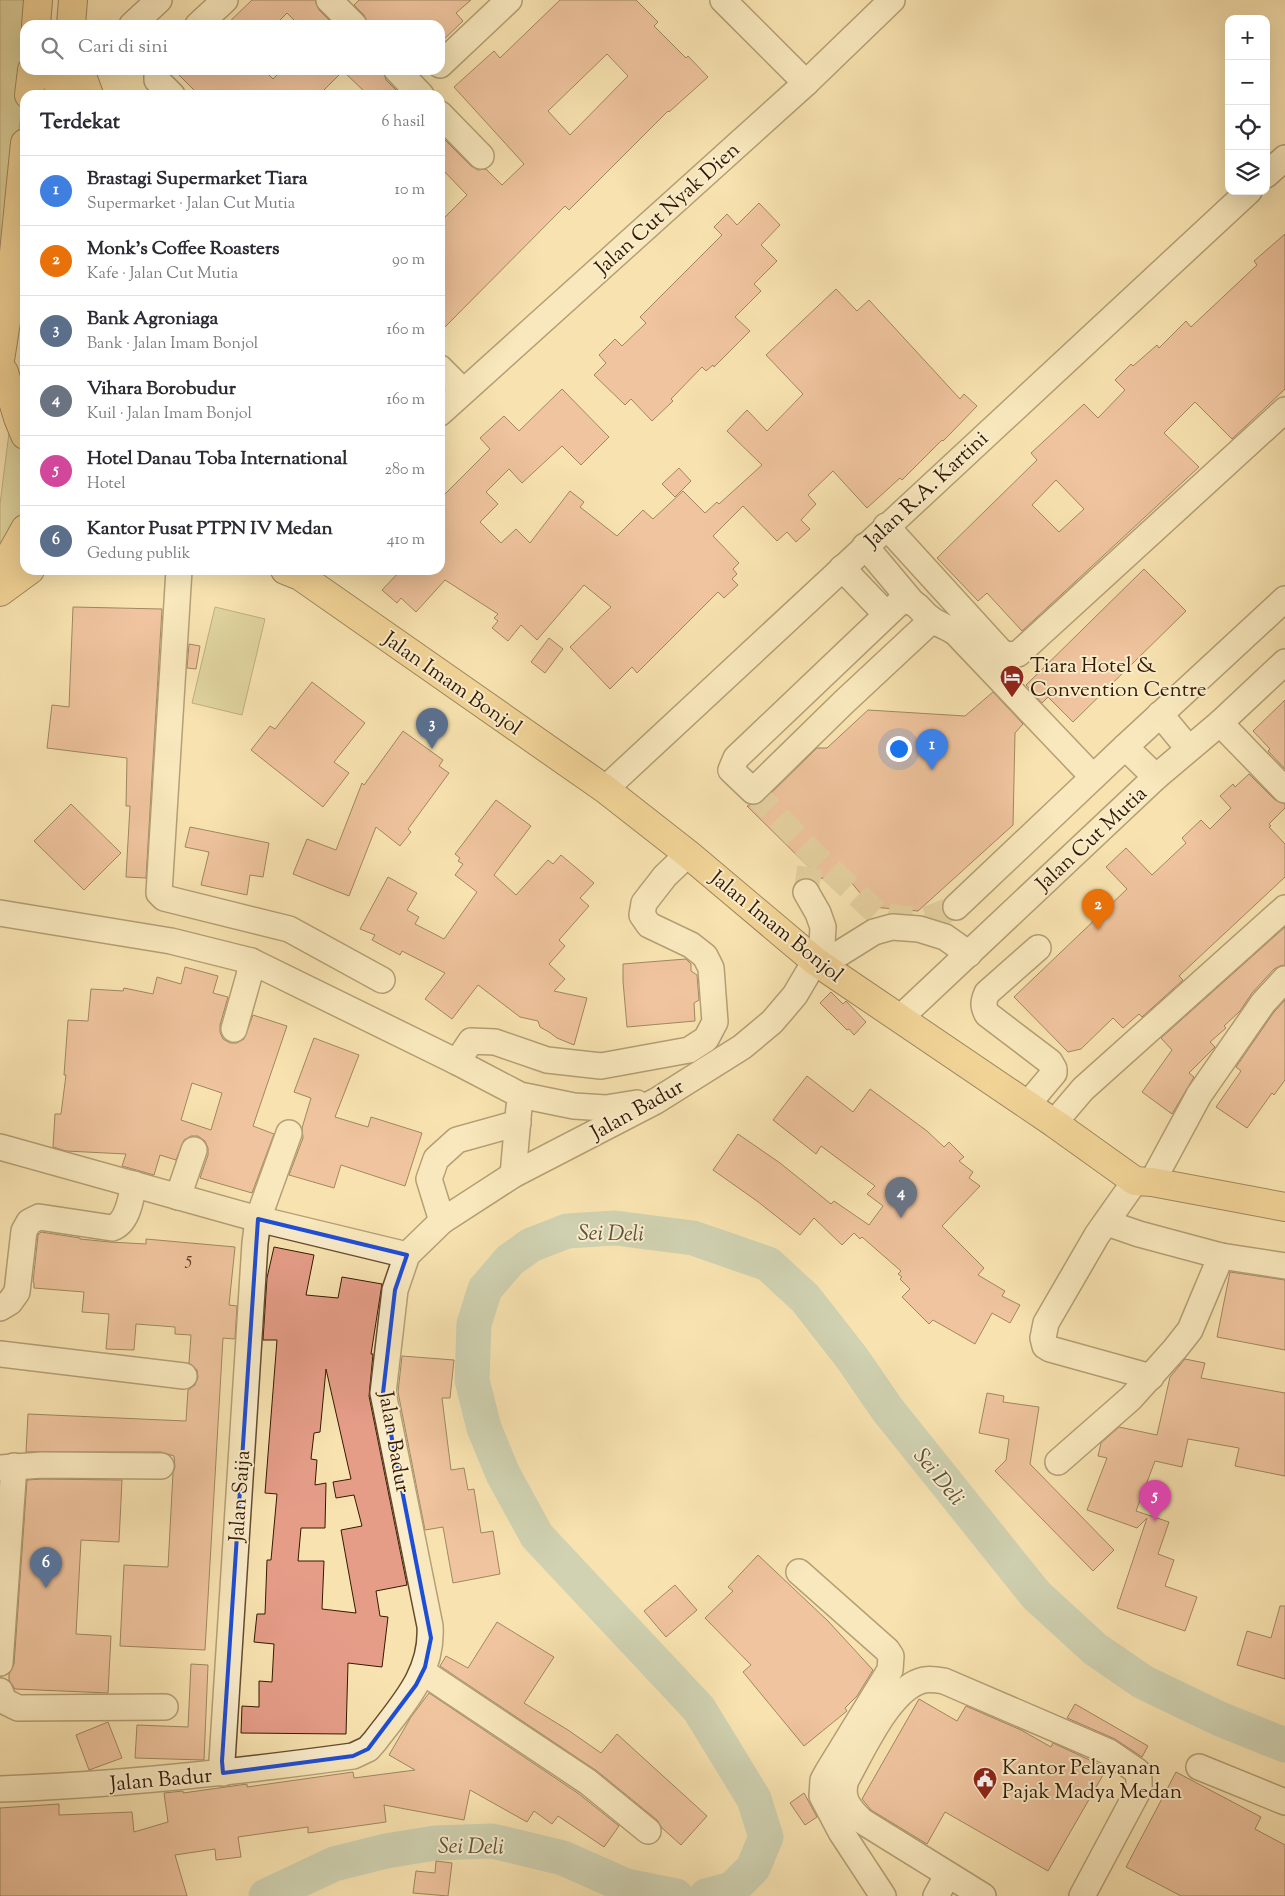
<!DOCTYPE html>
<html lang="id">
<meta charset="utf-8">
<style>
body{margin:0;font-family:"Sorts Mill Goudy",serif;background:#f7f7f7;color:#2b2b33}
.controls{position:absolute;right:15px;top:15px;display:grid;overflow:hidden;border-radius:10px;box-shadow:0 5px 20px #0002}
.controls button{width:45px;height:45px;display:grid;place-items:center;padding:0;border:0;border-bottom:1px solid #e1e1e2;background:#fff;color:#2b2b33;font:25px sans-serif}
.you{position:absolute;left:898px;top:748px;width:18px;height:18px;margin:-12px;border:4px solid #fff;border-radius:50%;background:#1a73e8;box-shadow:0 0 0 8px #1a73e833}
.badge{display:grid;place-items:center;width:32px;height:32px;border-radius:50%;background:#8f2418;color:#fff;font-size:16px;font-weight:700}
.pin{position:absolute;translate:-50% -41px;filter:drop-shadow(0 1px 2px #0008)}
.pin::after{content:'';position:absolute;top:26px;width:18px;height:15px;background:inherit;clip-path:polygon(0 0,100% 0,50% 100%)}
.list{margin:0;padding:0;list-style:none}
h2{display:flex;justify-content:space-between;align-items:center;height:65px;margin:0;padding:0 20px;font-size:21px}
h2 small{font-size:16px;font-weight:400;color:#7c7c81}
.list li{display:grid;grid-template-columns:32px 1fr auto;gap:15px;align-items:center;box-sizing:border-box;height:70px;padding:0 20px;border-top:1px solid #e1e1e2}
.list b{display:block;font-size:19px;white-space:nowrap}
.list p{margin:0;font-size:16px;white-space:nowrap;color:#7c7c81}
.list em{font-size:16px;font-style:normal;color:#7c7c81}
.icon{flex:none;width:28px;height:28px;fill:none;stroke:currentColor;stroke-width:2;stroke-linecap:round;stroke-linejoin:round}
.map{position:relative;flex:none;width:1285px;height:1896px;overflow:hidden}
.search{position:absolute;background:#fff;box-shadow:0 5px 20px #0002;left:20px;top:20px;width:425px;height:55px;display:flex;align-items:center;gap:12px;box-sizing:border-box;padding:0 18px;border-radius:15px;color:#7c7c81;font-size:19px}
.panel{position:absolute;background:#fff;box-shadow:0 5px 20px #0002;left:20px;top:90px;width:425px;height:485px;border-radius:15px}
.map>svg:first-child{display:block}
.green{fill:#c3c287;stroke:#7c6e44}
.lines{fill:none;stroke-linecap:round;stroke-linejoin:round}
.river{stroke:#a0bdb4;stroke-width:35}
.building{fill:#e59d88;stroke:#341902;fill-rule:evenodd}
.minor-tunnel{stroke:#d1bb8d;stroke-width:25;stroke-dasharray:25 12;stroke-linecap:butt}
.minor-casing{stroke:#654c2e;stroke-width:28}
.major-casing{stroke:#341902;stroke-width:30}
.minor{stroke:#faedcc;stroke-width:25}
.major{stroke:#ecc278;stroke-width:28}
.marked{fill:none;stroke:#1d4ed8;stroke-width:4;stroke-linejoin:round}
.labels{text-anchor:middle;stroke-width:4;stroke-linejoin:round;paint-order:stroke}
.number-label{font-size:19px;fill:#603a24}
.street-label{font-size:21px;fill:#341902;stroke:#faedcc}
.poi-label{font-size:21px;fill:#341902;stroke:#faedcc;text-anchor:start}
.water-label{font-size:22px;font-style:italic;fill:#5a5240;stroke:#faedcc}
</style>
<div class="map">
<svg width="1285" height="1896" viewBox="0 0 1285 1896">
<rect width="100%" height="100%" fill="#f8e3b0"/>
<filter id="stains"><feTurbulence type="fractalNoise" baseFrequency=".004" numOctaves="4"/><feColorMatrix values="0 0 0 0 .2 0 0 0 0 .09 0 0 0 0 .02 0 0 0 .5 -.17"/></filter>
<radialGradient id="worn" r=".72"><stop offset=".6" stop-color="#630" stop-opacity="0"/><stop offset="1" stop-color="#630" stop-opacity=".3"/></radialGradient>
<!-- green -->
<g class="green">
<polygon points="0,0 34,0 25,25 26,70 0,289"/>
<polygon points="10,425 25,456 25,515 4,545 0,556 0,504"/>
<polygon points="215,607 265,619 242,715 192,703"/>
</g>
<g class="lines">
<!-- river -->
<g class="river">
<polyline points="266,1896 334,1864 386,1851 435,1843 492,1841 563,1858 626,1886 676,1896"/>
<polyline points="706,1896 732,1889 753,1868 766,1837 754,1799 699,1709 537,1536 503,1474 484,1428 472,1380 474,1324 485,1289 510,1260 531,1245 567,1231 615,1228 693,1238 768,1264 805,1298 852,1358 887,1409 1036,1595 1095,1649 1143,1682 1220,1719 1285,1745"/>
</g>
</g>
<!-- building -->
<g class="building">
<polygon points="252,0 315,0 319,10 334,25 299,25 287,13 275,25 226,25"/>
<polygon points="359,0 471,0 456,13 463,21 440,43 440,25 368,25 364,15 354,5"/>
<path d="M560,0H636L658,22L654,26L686,58L688,56L708,77L669,112L668,111L569,210L565,206L440,332V222L467,195L440,167V135L471,166L478,170L486,169L502,185L524,164L454,87L494,51L500,58ZM607,54L628,76L570,135L548,111Z"/>
<polygon points="174,70 264,70 273,79 282,70 383,70 386,80 401,95 368,95 343,71 319,95 199,95"/>
<polygon points="759,203 780,225 761,245 777,261 754,284 761,291 735,317 750,331 714,367 713,365 706,371 702,367 671,399 673,401 652,421 631,399 625,405 594,375 606,363 599,355 615,339 622,346 646,323 640,317 722,235 714,227 727,214 737,225"/>
<path d="M1285,234V389L1232,439L1195,402L1164,433L1199,467L1022,631L987,593L978,601L937,558L1037,460L1031,453L1084,404L1098,418L1125,390L1115,380L1131,364L1133,366L1157,345L1159,348L1186,321L1191,327L1257,265L1254,261ZM1056,480L1084,509L1059,532L1032,505Z"/>
<polygon points="836,289 857,311 869,300 960,399 964,394 977,406 952,432 943,441 942,440 902,480 900,478 867,508 833,471 808,495 816,504 801,520 810,529 796,542 787,532 777,541 743,506 713,536 739,563 733,569 737,574 732,579 738,585 724,598 718,592 637,673 632,667 610,689 570,647 611,607 584,585 537,640 521,625 508,641 492,628 498,621 494,618 498,614 445,580 416,612 401,598 397,603 382,590 401,570 440,570 440,499 490,449 480,438 504,416 519,431 562,389 609,437 581,465 562,446 522,483 509,469 486,492 498,504 480,522 501,543 516,529 530,543 570,491 584,502 580,507 617,536 643,510 653,519 683,491 705,513 717,502 719,504 762,465 727,431 747,410 767,431 803,394 766,355"/>
<polygon points="679,468 691,481 675,497 662,484"/>
<polygon points="1144,569 1186,611 1073,722 1048,697 1042,703 1026,685"/>
<polygon points="73,607 162,609 146,878 126,877 130,806 126,806 127,758 47,748 52,705 69,707"/>
<polygon points="549,638 563,649 545,673 531,662"/>
<polygon points="189,644 200,646 196,669 187,668"/>
<polygon points="312,682 365,723 334,762 349,773 323,807 251,750 270,726 275,729"/>
<polygon points="993,692 1023,724 1015,733 1013,825 918,911 872,907 850,881 820,878 747,806 757,805 763,801 817,748 827,748 868,710 965,716"/>
<polygon points="1285,700 1285,769 1268,751 1270,749 1253,731"/>
<polygon points="403,731 443,760 439,766 449,773 408,829 411,832 400,846 376,827 349,896 293,874 307,839 336,850 362,783 364,785"/>
<polygon points="1249,774 1275,800 1285,804 1285,808 1269,824 1271,826 1269,827 1285,844 1285,877 1179,976 1183,980 1142,1017 1139,1014 1123,1028 1113,1018 1081,1049 1068,1052 1014,997 1127,889 1106,867 1126,848 1152,875 1186,843 1182,838 1201,820 1210,829 1231,808 1220,796 1233,784 1235,787"/>
<polygon points="496,800 531,826 494,875 516,895 548,860 553,864 561,855 594,883 580,898 589,906 559,940 565,946 549,964 565,979 554,991 587,998 574,1045 557,1038 549,1032 540,1027 538,1021 520,1017 478,985 452,1019 425,999 445,973 402,951 400,955 372,940 375,935 360,929 388,877 417,893 407,910 419,917 415,924 444,939 477,892 455,875 463,864 458,861 460,858 455,854"/>
<polygon points="71,804 121,853 84,890 34,841"/>
<polygon points="190,827 269,843 263,877 250,875 247,895 201,885 209,852 185,847"/>
<polygon points="1285,927 1285,965 1280,966 1274,969 1252,993 1240,1011 1224,1026 1226,1028 1210,1042 1215,1047 1189,1073 1194,1077 1172,1114 1142,1092 1172,1050 1161,1038"/>
<polygon points="686,959 691,964 691,971 697,975 699,1000 694,1003 695,1021 627,1027 623,981 623,964"/>
<path d="M185,967L218,976L213,993L228,997L220,1025V1032L223,1039L230,1043H237L244,1039L253,1015L287,1026L253,1126L274,1134L252,1193L200,1178L208,1155V1148L205,1141L198,1136H191L184,1140L176,1160L160,1155L154,1175L122,1166L126,1154L66,1151L53,1147L55,1114H61L66,1075H64L68,1020L88,1021L91,989L123,991L124,988L153,994L157,977L181,984ZM192,1083L222,1093L211,1130L181,1120Z"/>
<polygon points="831,992 843,1004 846,1001 866,1022 854,1035 849,1029 847,1030 820,1003"/>
<polygon points="1285,1000 1285,1080 1274,1095 1272,1093 1247,1128 1216,1107 1241,1071 1236,1067 1274,1012"/>
<polygon points="314,1038 359,1055 335,1117 368,1127 371,1117 422,1133 405,1186 341,1165 334,1188 289,1175 303,1138 302,1128 311,1098 294,1092"/>
<polygon points="807,1076 853,1112 870,1089 927,1131 944,1147 949,1142 964,1157 959,1161 973,1172 969,1178 980,1186 942,1226 984,1268 978,1275 1005,1291 1002,1296 1020,1305 1010,1323 992,1313 975,1344 933,1320 929,1324 902,1297 910,1289 900,1279 902,1277 898,1274 901,1271 862,1237 860,1239 854,1233 842,1245 814,1218 800,1235 757,1201 713,1170 738,1134 780,1163 831,1204 834,1201 869,1225 883,1206 867,1194 875,1186 821,1146 816,1154 773,1120"/>
<polygon points="41,1232 80,1238 80,1239 110,1242 146,1244 146,1239 235,1247 229,1305 237,1306 235,1338 234,1339 223,1338 205,1650 120,1646 124,1565 168,1567 173,1473 175,1467 174,1456 161,1452 26,1452 28,1414 186,1421 188,1390 195,1385 198,1377 197,1370 189,1363 191,1335 175,1334 175,1327 136,1324 134,1350 106,1349 109,1314 82,1312 84,1292 34,1288 34,1283 33,1282 38,1235"/>
<path d="M274,1247L314,1255L306,1295L338,1298L342,1277L382,1284L371,1354H373L369,1396L407,1585L376,1591L380,1616L388,1617L382,1667L348,1663L346,1734L241,1733L242,1706L259,1707V1681L272,1682L274,1644L254,1642L257,1614H265L267,1560H271L277,1494L265,1493L277,1340H263L267,1278ZM326,1369L351,1479L333,1482L336,1498L354,1495L362,1526L341,1530L356,1613L322,1609L324,1561H298L301,1528H325L326,1483L315,1485L317,1460L311,1459L314,1433L320,1432Z"/>
<polygon points="1230,1272 1285,1280 1285,1350 1217,1337"/>
<polygon points="402,1356 454,1360 450,1398 442,1398 451,1470 464,1468 468,1490 474,1489 481,1533 493,1531 500,1574 453,1583 443,1527 425,1530 398,1392"/>
<polygon points="1185,1359 1205,1363 1201,1378 1285,1393 1285,1476 1235,1466 1239,1448 1188,1439 1182,1467 1155,1461 1136,1511 1169,1522 1158,1554 1174,1560 1165,1586 1197,1597 1185,1631 1117,1608 1147,1518 1137,1528 1087,1510 1107,1458 1098,1456 1101,1443 1119,1427 1157,1435 1170,1377"/>
<polygon points="987,1393 1004,1396 1003,1402 1039,1407 1030,1464 1114,1550 1093,1571 995,1471 1006,1460 1009,1439 979,1433"/>
<polygon points="42,1479 122,1480 119,1542 81,1540 76,1634 111,1636 108,1693 15,1689 9,1680 9,1674 14,1664 27,1480"/>
<polygon points="758,1555 828,1621 873,1670 857,1696 845,1708 847,1711 804,1746 743,1672 751,1665 705,1618 733,1591 728,1587"/>
<polygon points="675,1585 697,1610 666,1637 644,1611"/>
<polygon points="1280,1606 1285,1606 1285,1679 1237,1665 1247,1631 1271,1638"/>
<polygon points="497,1622 554,1657 524,1703 568,1730 601,1753 617,1734 707,1816 681,1845 662,1828 657,1820 597,1771 440,1666 446,1656 468,1668"/>
<polygon points="191,1664 208,1665 204,1760 135,1758 137,1725 188,1727"/>
<polygon points="429,1693 579,1794 619,1826 604,1847 558,1816 552,1824 534,1811 527,1822 470,1790 464,1820 384,1805 386,1822 308,1833 308,1827 238,1837 241,1857 216,1860 215,1849 175,1855 187,1896 0,1896 0,1808 59,1804 59,1815 132,1812 134,1832 168,1822 164,1793 183,1791 183,1793 247,1784 247,1787 353,1772 354,1778 415,1770 389,1755 411,1717"/>
<polygon points="919,1699 957,1721 966,1706 1021,1730 1051,1747 1053,1743 1107,1768 1048,1871 945,1812 927,1844 871,1810 862,1799"/>
<polygon points="1075,1704 1148,1746 1142,1757 1115,1739 1067,1718"/>
<polygon points="108,1722 122,1758 89,1770 76,1735"/>
<polygon points="1176,1772 1261,1817 1255,1829 1285,1845 1285,1896 1181,1896 1126,1867"/>
<polygon points="804,1793 817,1817 805,1825 790,1803"/>
<polygon points="436,1861 452,1863 448,1896 413,1893 416,1871 435,1873"/>
</g>
<g class="lines">
<!-- minor-tunnel -->
<g class="minor-tunnel">
<polyline points="753,791 812,853 877,913 900,918 927,919 956,907"/>
<polyline points="806,892 812,853"/>
</g>
<defs>
<g id="minor">
<polyline points="329,0 354,25"/>
<polyline points="723,0 806,83"/>
<polyline points="132,25 159,0"/>
<polyline points="198,25 225,0"/>
<polyline points="440,65 509,0"/>
<polyline points="157,70 157,80 172,95"/>
<polyline points="397,70 421,95"/>
<polyline points="440,114 481,156"/>
<polyline points="1266,175 1285,158"/>
<polyline points="440,368 463,391"/>
<polyline points="440,413 806,83 892,0"/>
<polyline points="886,526 1000,651 1007,655 1018,654 1285,410"/>
<polyline points="865,546 912,602"/>
<polyline points="842,568 886,614"/>
<polyline points="179,570 159,893 164,898 289,929 382,980"/>
<path d="M932,620L844,702L753,791L731,770L736,758L902,600C922,604 917,609 931,619C939,625 948,627 956,633L1093,777"/>
<polyline points="1160,714 1188,748"/>
<polyline points="1220,723 1285,790"/>
<polyline points="1125,747 1156,777"/>
<polyline points="605,789 1249,191"/>
<polyline points="956,907 1125,747 1285,599"/>
<polyline points="0,913 171,941 251,961 457,1062 520,1095 574,1106 606,1108 637,1103"/>
<polyline points="821,965 874,932 892,927 919,929 945,937 969,954"/>
<polyline points="900,1018 1156,777 1220,723 1285,662"/>
<polyline points="234,1029 249,976 251,961"/>
<polyline points="457,1062 471,1041 495,1042 547,1060 601,1066 689,1050 706,1039 715,1022 711,968 705,956 691,945 649,925 642,915 644,903 665,876 688,854"/>
<path d="M1027,1105L1054,1073V1069L1050,1062L987,1014C983,1006 983,1002 987,993L1038,948"/>
<polyline points="1054,1123 1083,1089 1285,908"/>
<polyline points="0,1147 258,1219 407,1255"/>
<polyline points="513,1175 519,1107"/>
<polyline points="1135,1181 1097,1235 1046,1323 1043,1338 1045,1346 1050,1349 1151,1377"/>
<polyline points="1152,1182 1199,1095 1263,1003 1285,979"/>
<polyline points="178,1197 194,1150"/>
<polyline points="442,1221 429,1179 436,1159 457,1140 518,1123"/>
<polyline points="1107,1223 1139,1234 1221,1256 1285,1266"/>
<path d="M0,1308L10,1302L17,1292L24,1231L29,1222L39,1217L112,1228C128,1223 131,1198 134,1184"/>
<polyline points="0,1354 184,1376"/>
<polyline points="1058,1462 1131,1398 1175,1349 1190,1330 1221,1256"/>
<polyline points="0,1468 42,1465 161,1466"/>
<polyline points="799,1572 887,1650 891,1656 890,1670 828,1771 823,1780 822,1796 841,1832 883,1896"/>
<polyline points="0,1663 14,1466"/>
<polyline points="423,1672 588,1782 648,1831"/>
<polyline points="0,1691 4,1701 18,1708 165,1707"/>
<polyline points="1199,1767 1285,1802"/>
<polyline points="223,1773 222,1761 255,1243 258,1219 289,1133"/>
<path d="M0,1789C119,1785 236,1772 353,1756L368,1749L375,1741C402,1705 433,1674 430,1626L383,1393L395,1290L407,1255L442,1221L513,1175L656,1101L742,1047L772,1022L795,995L815,961L822,944L823,927L818,913L806,892"/>
<polyline points="936,1896 947,1876"/>
<path d="M983,1896L862,1821C849,1809 840,1798 846,1780C862,1752 890,1687 924,1680C930,1679 938,1680 944,1681L1109,1752L1137,1771L1139,1779V1789L1082,1896"/>
</g>
<g id="major">
<polyline points="36,25 38,0"/>
<polyline points="71,25 73,0"/>
<polyline points="52,70 62,95"/>
<polyline points="80,70 89,95"/>
<polyline points="29,95 32,70"/>
<polyline points="0,360 9,303 25,143"/>
<polyline points="0,367 4,372 18,418 25,435"/>
<polyline points="285,570 300,576 605,789 688,854 815,961 1054,1123 1135,1181 1152,1182 1285,1207"/>
<polyline points="0,586 11,554 25,529"/>
<polyline points="0,592 30,570"/>
</g>
</defs>
<!-- minor casing -->
<use href="#minor" class="minor-casing"/>
<!-- major casing -->
<use href="#major" class="major-casing"/>
<!-- minor -->
<use href="#minor" class="minor"/>
<!-- major -->
<use href="#major" class="major"/>
</g>
<!-- marked area -->
<path d="M0 0H1285V1896H0ZM258,1219L407,1255L395,1290L383,1393L431,1638L425,1667L416,1685L368,1749L353,1756L223,1773L222,1761Z" fill="#f8e3b0" fill-opacity=".55" fill-rule="evenodd"/>
<path class="marked" d="M258,1219L407,1255L395,1290L383,1393L431,1638L425,1667L416,1685L368,1749L353,1756L223,1773L222,1761Z"/>
<!-- icons -->
<defs>
<symbol id="hotel-pin" viewBox="-11 -11 22 30"><path d="M0 17L-7.5 6A9.5 9.5 0 1 1 7.5 6Z" fill="#8f2418" stroke="#faedcc"/><path d="M-6-4.5h1.5V1H6V5H4.5V3h-9V5H-6ZM-4 0a1.8 1.8 0 1 1 3.6 0ZM.5 0V-2.5h3Q6-2.5 6 0Z" fill="#fff"/></symbol>
<symbol id="civic-pin" viewBox="-11 -11 22 30"><path d="M0 17L-7.5 6A9.5 9.5 0 1 1 7.5 6Z" fill="#8f2418" stroke="#faedcc"/><path d="M-.6-6.5H3V-4.5H.6V-3L4-1V1h2V6H-6V1h2V-1L-.6-3ZM-1.2 2.5V6h2.4V2.5Z" fill="#fff"/></symbol>
</defs>
<g fill-rule="evenodd">
<use href="#hotel-pin" x="998" y="663" width="28" height="38"/>
<use href="#civic-pin" x="971" y="1765" width="28" height="38"/>
</g>
<g class="labels">
<!-- number labels -->
<g class="number-label">
<text x="189" y="1264">5</text>
</g>
<!-- street labels -->
<g class="street-label">
<text transform="translate(667 208) rotate(-42)" y="7">Jalan Cut Nyak Dien</text>
<text transform="translate(926 489) rotate(-43)" y="7">Jalan R.A. Kartini</text>
<text transform="translate(453 683) rotate(35)" y="7">Jalan Imam Bonjol</text>
<text transform="translate(1091 838) rotate(-43)" y="7">Jalan Cut Mutia</text>
<text transform="translate(777 926) rotate(39)" y="7">Jalan Imam Bonjol</text>
<text transform="translate(637 1109) rotate(-29)" y="7">Jalan Badur</text>
<text transform="translate(395 1442) rotate(80)" y="7">Jalan Badur</text>
<text transform="translate(239 1496) rotate(-86)" y="7">Jalan Saija</text>
<text transform="translate(161 1779) rotate(-5)" y="7">Jalan Badur</text>
</g>
<!-- poi labels -->
<g class="poi-label">
<text x="1030" y="672">Tiara Hotel &amp;<tspan x="1030" dy="24">Convention Centre</tspan></text>
<text x="1002" y="1774">Kantor Pelayanan<tspan x="1002" dy="24">Pajak Madya Medan</tspan></text>
</g>
<!-- water labels -->
<g class="water-label">
<text transform="translate(611 1232) rotate(1)" y="8">Sei Deli</text>
<text transform="translate(940 1476) rotate(51)" y="8">Sei Deli</text>
<text transform="translate(471 1845) rotate(1)" y="8">Sei Deli</text>
</g>
</g>
<rect width="100%" height="100%" filter="url(#stains)"/>
<rect width="100%" height="100%" fill="url(#worn)"/>
</svg>
<div class="controls">
<button>+</button>
<button>−</button>
<button><svg class="icon" aria-label="locate" viewBox="0 0 24 24"><circle cx="12" cy="12" r="6"/><path d="M12 2v4M12 18v4M2 12h4M18 12h4"/></svg></button>
<button><svg class="icon" aria-label="layers" viewBox="0 0 24 24"><path d="M12 4l9 5-9 5-9-5zM3 14l9 5 9-5"/></svg></button>
</div>
<div class="you"></div>
<div class="pin badge" style="left:932px;top:770px;background:#3f7fe0">1</div>
<div class="pin badge" style="left:1098px;top:930px;background:#e8710a">2</div>
<div class="pin badge" style="left:432px;top:749px;background:#5c6f8a">3</div>
<div class="pin badge" style="left:901px;top:1218px;background:#6b7280">4</div>
<div class="pin badge" style="left:1155px;top:1521px;background:#d1479c">5</div>
<div class="pin badge" style="left:46px;top:1588px;background:#5c6f8a">6</div>
<div class="search"><svg class="icon" aria-label="search" viewBox="0 0 24 24"><circle cx="10" cy="10" r="6"/><path d="M15 15l6 6"/></svg>Cari di sini</div>
<section class="panel">
<h2>Terdekat<small>6 hasil</small></h2>
<ul class="list">
<li><span class="badge" style="background:#3f7fe0">1</span><div><b>Brastagi Supermarket Tiara</b><p>Supermarket · Jalan Cut Mutia</p></div><em>10 m</em></li>
<li><span class="badge" style="background:#e8710a">2</span><div><b>Monk's Coffee Roasters</b><p>Kafe · Jalan Cut Mutia</p></div><em>90 m</em></li>
<li><span class="badge" style="background:#5c6f8a">3</span><div><b>Bank Agroniaga</b><p>Bank · Jalan Imam Bonjol</p></div><em>160 m</em></li>
<li><span class="badge" style="background:#6b7280">4</span><div><b>Vihara Borobudur</b><p>Kuil · Jalan Imam Bonjol</p></div><em>160 m</em></li>
<li><span class="badge" style="background:#d1479c">5</span><div><b>Hotel Danau Toba International</b><p>Hotel</p></div><em>280 m</em></li>
<li><span class="badge" style="background:#5c6f8a">6</span><div><b>Kantor Pusat PTPN IV Medan</b><p>Gedung publik</p></div><em>410 m</em></li>
</ul>
</section>
</div>
